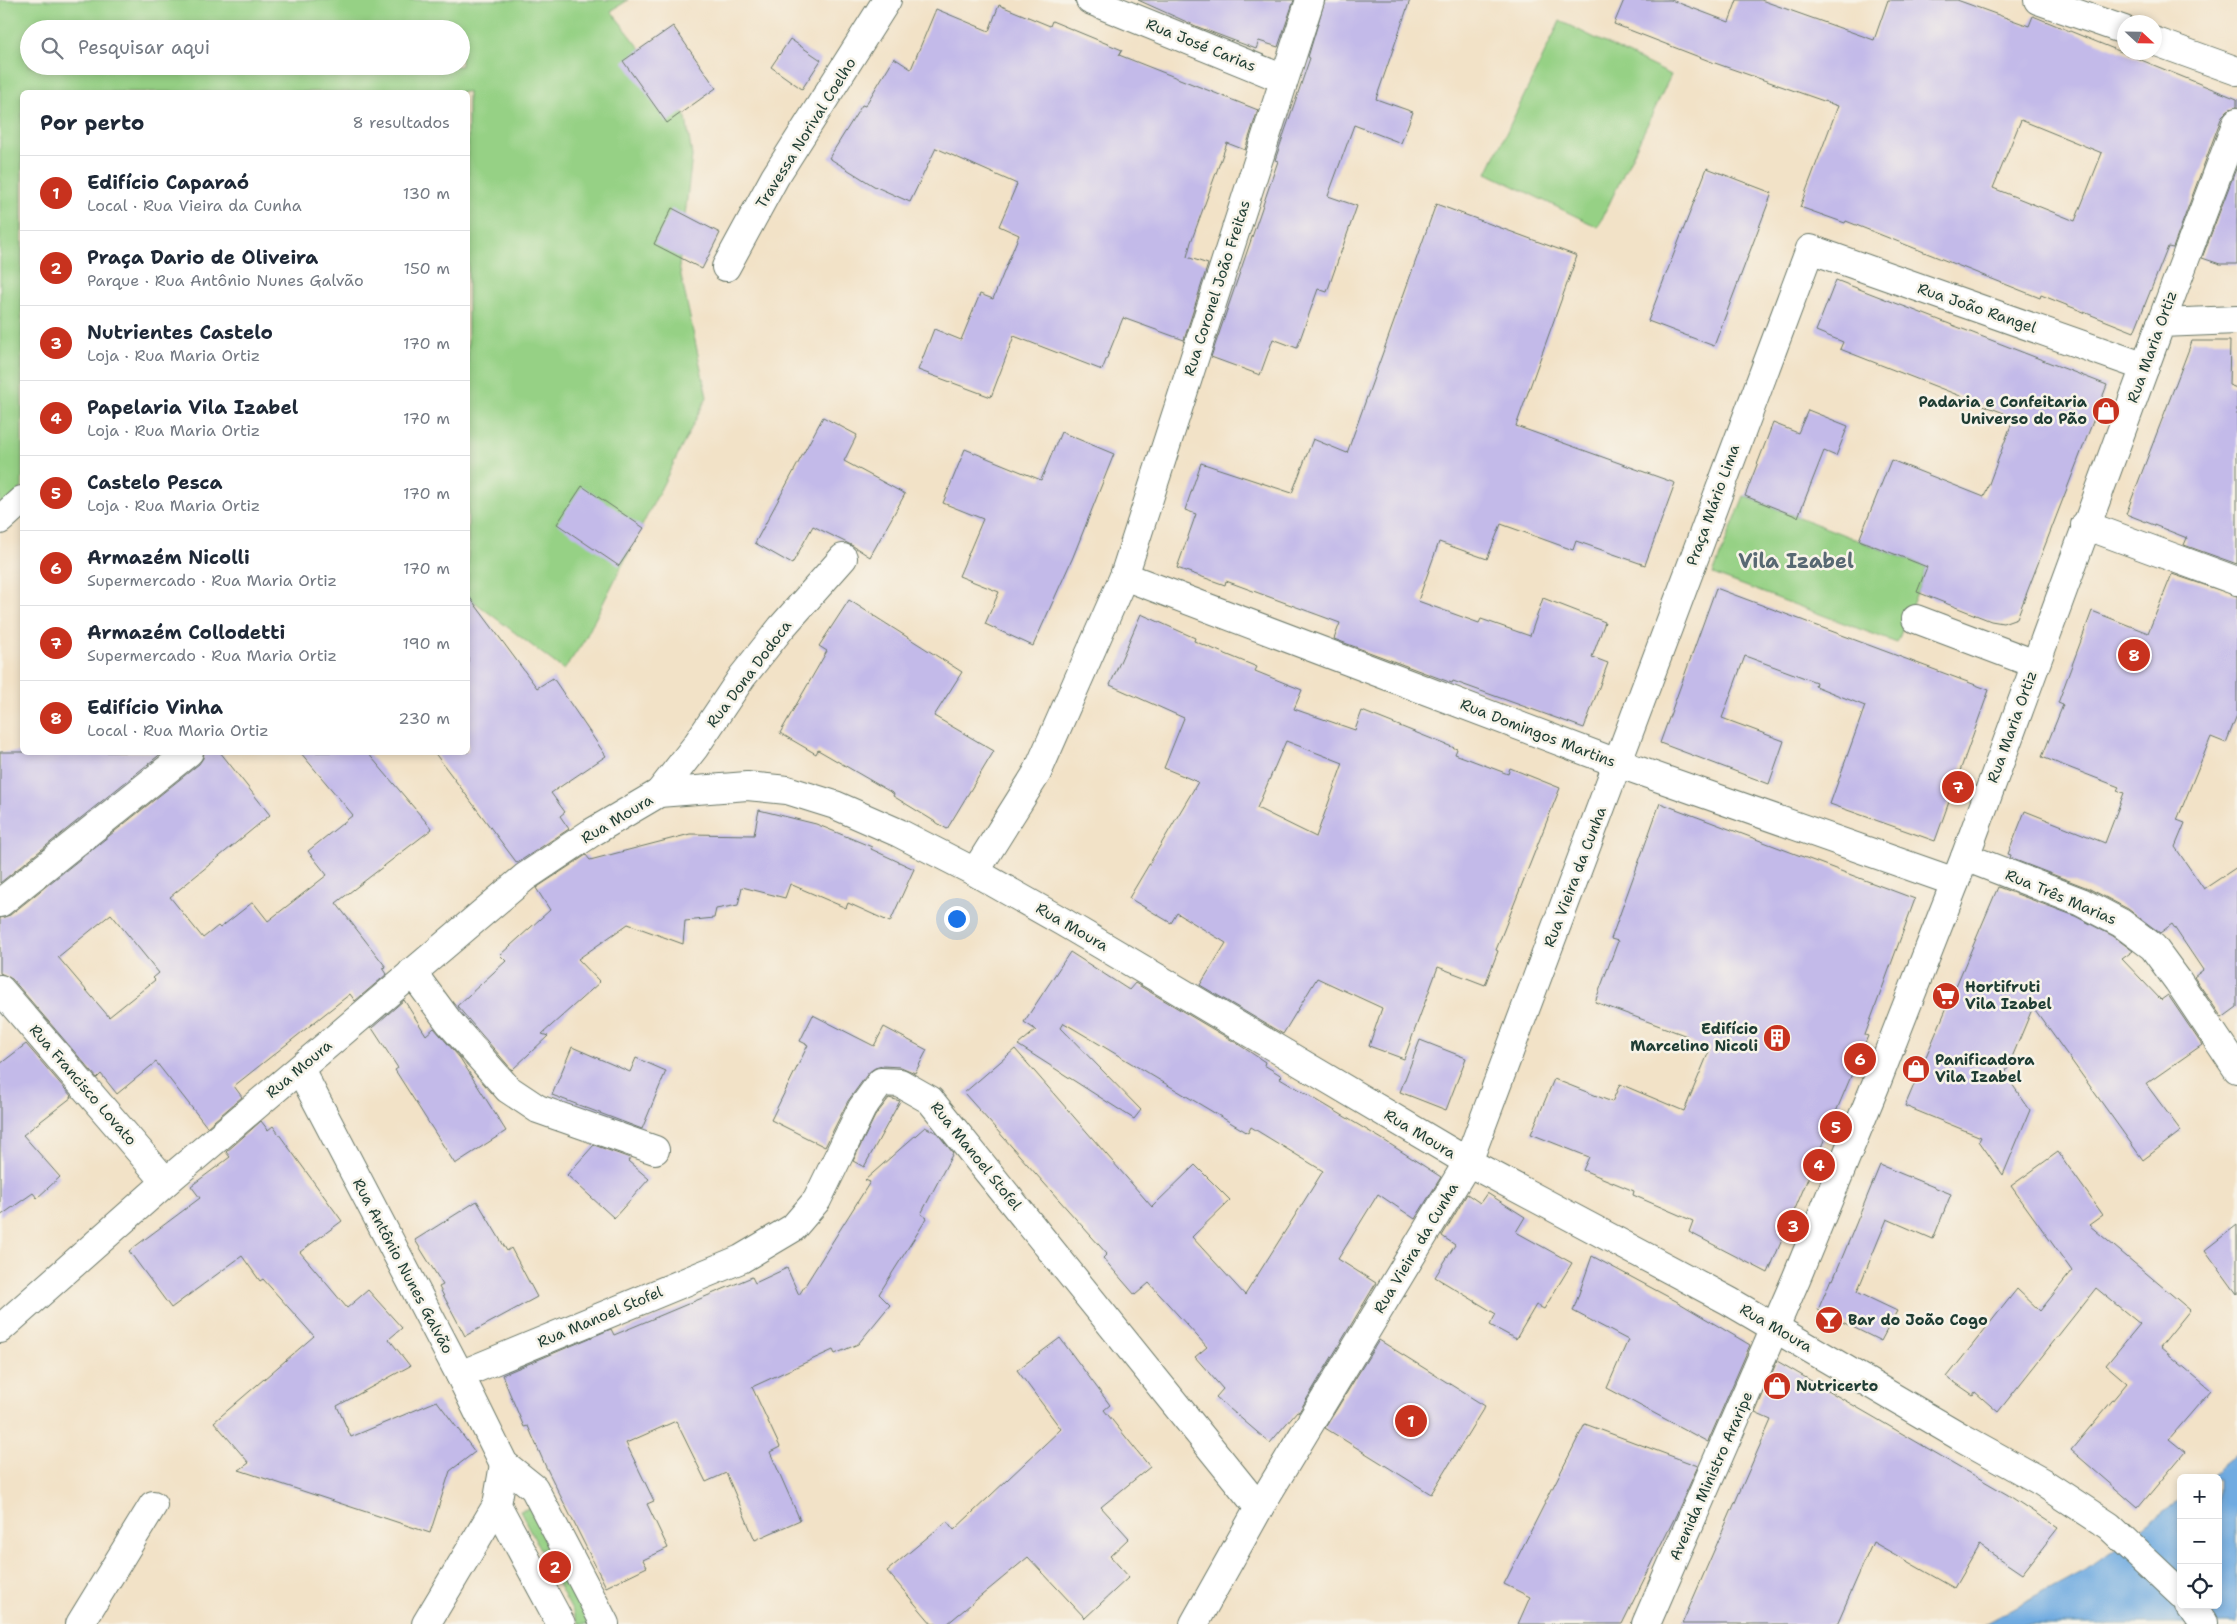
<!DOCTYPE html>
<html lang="pt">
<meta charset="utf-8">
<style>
body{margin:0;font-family:"Shantell Sans",sans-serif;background:#f6f6f7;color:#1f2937}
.controls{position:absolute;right:15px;bottom:15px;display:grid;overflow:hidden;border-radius:8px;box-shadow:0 2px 8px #0003}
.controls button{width:45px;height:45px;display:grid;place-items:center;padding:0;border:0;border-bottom:1px solid #e0e1e3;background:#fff;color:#1f2937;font:25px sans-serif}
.compass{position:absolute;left:2117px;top:15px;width:45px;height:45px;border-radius:50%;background:#fff;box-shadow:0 2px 8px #0003;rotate:112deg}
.you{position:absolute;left:956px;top:918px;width:18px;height:18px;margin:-12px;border:4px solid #fff;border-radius:50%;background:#1a73e8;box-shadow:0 0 0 8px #1a73e833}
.badge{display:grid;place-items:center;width:32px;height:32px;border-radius:50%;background:#c8321e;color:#fff;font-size:16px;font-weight:700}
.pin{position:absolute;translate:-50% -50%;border:2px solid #fff;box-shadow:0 1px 5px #0006}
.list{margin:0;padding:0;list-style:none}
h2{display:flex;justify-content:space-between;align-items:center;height:65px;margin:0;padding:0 20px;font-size:21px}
h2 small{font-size:16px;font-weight:400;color:#747a83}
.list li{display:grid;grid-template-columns:32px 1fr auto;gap:15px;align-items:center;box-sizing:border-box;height:75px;padding:0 20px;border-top:1px solid #e0e1e3}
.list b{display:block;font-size:19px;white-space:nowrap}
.list p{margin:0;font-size:16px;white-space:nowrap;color:#747a83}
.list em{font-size:16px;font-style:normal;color:#747a83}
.icon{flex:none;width:28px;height:28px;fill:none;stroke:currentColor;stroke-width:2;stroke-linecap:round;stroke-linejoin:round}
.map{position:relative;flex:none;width:2237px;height:1624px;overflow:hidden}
.search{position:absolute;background:#fff;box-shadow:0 2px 8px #0003;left:20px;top:20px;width:450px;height:55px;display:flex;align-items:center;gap:12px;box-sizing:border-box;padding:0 18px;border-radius:28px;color:#747a83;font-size:19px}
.panel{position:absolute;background:#fff;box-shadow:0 2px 8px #0003;left:20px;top:90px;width:450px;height:665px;border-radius:8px}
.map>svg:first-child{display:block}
.green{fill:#96d185;stroke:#5a875c;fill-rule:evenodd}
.water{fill:#70abe1;stroke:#48748a}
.building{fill:#c3bae9;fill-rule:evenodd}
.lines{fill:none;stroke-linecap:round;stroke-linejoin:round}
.minor-casing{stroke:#697767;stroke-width:30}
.tertiary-casing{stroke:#697767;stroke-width:30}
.secondary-casing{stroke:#697767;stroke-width:30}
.minor{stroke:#fff;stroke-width:28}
.tertiary{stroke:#fff;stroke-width:28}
.secondary{stroke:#fff;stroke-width:28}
.labels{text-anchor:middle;stroke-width:5;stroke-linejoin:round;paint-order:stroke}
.street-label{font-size:15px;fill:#1f3d34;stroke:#f7f3e8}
.poi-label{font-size:15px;font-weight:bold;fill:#1f3d34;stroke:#f7f3e8;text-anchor:start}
.district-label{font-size:20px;font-weight:bold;fill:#586973;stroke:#f7f3e8}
</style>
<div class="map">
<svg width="2237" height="1624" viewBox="0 0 2237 1624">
<rect width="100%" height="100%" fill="#f7f3e8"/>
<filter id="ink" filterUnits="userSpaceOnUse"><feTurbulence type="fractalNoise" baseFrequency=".02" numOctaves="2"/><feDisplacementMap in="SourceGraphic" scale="10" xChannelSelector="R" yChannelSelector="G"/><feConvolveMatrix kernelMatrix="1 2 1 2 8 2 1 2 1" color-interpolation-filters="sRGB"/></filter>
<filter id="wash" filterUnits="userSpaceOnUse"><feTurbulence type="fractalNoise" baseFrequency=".0096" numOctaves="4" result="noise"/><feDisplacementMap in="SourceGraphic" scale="20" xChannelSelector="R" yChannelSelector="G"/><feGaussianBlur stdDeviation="1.12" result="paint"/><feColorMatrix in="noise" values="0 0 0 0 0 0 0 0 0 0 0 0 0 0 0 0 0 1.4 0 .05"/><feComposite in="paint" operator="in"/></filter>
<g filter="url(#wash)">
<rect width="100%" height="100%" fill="#f2e2c7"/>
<!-- green -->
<g class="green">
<path d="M0,0H628L611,11L662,76L686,118L692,156L679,266L707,397L584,641L564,670L468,597V92H22V488L0,507ZM29,29H461V66H29Z"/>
<polygon points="1560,21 1671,75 1598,227 1487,173"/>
<polygon points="1744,496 1927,567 1897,643 1713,574"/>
<polygon points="530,1508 590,1624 579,1624 520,1511"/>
</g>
<!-- water -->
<polygon class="water" points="2237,1454 2237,1624 1985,1624 2092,1566 2181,1498 2181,1605 2218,1605 2218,1478 2207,1478"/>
<g id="blocks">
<!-- building -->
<g class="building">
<polygon points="1138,0 1294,0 1278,47 1259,41 1256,49 1198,27"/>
<polygon points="1325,0 1410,0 1376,99 1413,112 1401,143 1354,125 1328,196 1357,206 1327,292 1318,289 1297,348 1273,339 1260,375 1211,357 1278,161 1275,160 1310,58 1308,57"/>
<path d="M1624,0H1671L1729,22L1737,0H1761L1874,40L1888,0H1957L2029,26L2033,16L2237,99V107L2228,110L2222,116L2173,248L2168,247L2134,332L2041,295L2040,298L1846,221L1845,223L1800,207L1838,106L1712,62L1614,24ZM2021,120L2102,153L2075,221L1993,188Z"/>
<polygon points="999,5 1050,26 1052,21 1122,50 1119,55 1258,110 1245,150 1227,143 1191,242 1187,257 1208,264 1184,340 1123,318 1102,370 1014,336 991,397 918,370 934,329 961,340 980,294 993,299 1019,235 999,226 1017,184 936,148 910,202 874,186 829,158 862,105 865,106 894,58 911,69 936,9 989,31"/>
<polygon points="673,26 716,88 667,123 623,61"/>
<polygon points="790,39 821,60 802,89 771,67"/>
<polygon points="2237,166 2237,264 2220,264 2202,258"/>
<polygon points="1707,168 1772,193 1714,346 1648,321"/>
<polygon points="1436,204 1577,256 1516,426 1675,483 1645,565 1576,541 1573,550 1501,524 1487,559 1439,542 1418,601 1479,623 1481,619 1530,636 1543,598 1605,622 1592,657 1608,663 1584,728 1453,681 1452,683 1334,639 1340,623 1226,581 1225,585 1177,568 1196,514 1185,510 1201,463 1292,493 1313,439 1347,453"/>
<polygon points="672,208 720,233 702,269 654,244"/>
<polygon points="1836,280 2107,385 2017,618 2003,623 1991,621 1917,592 1927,567 1859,540 1891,460 1984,497 2014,417 1840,349 1843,342 1816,331"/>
<polygon points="2192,341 2230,341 2229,385 2237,388 2237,564 2184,545 2187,538 2126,514"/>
<polygon points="1808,410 1848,426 1836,456 1824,451 1798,517 1745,496 1773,423 1798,433"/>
<polygon points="823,417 857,435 844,461 905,494 870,557 853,546 813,526 792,564 755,543"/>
<polygon points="1061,432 1114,454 1073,557 1033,646 985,624 999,592 959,576 983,519 943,503 965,449 1041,480"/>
<polygon points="582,486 644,528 619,566 557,524"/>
<polygon points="2172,574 2237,596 2237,715 2226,743 2211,737 2177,820 2185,823 2175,847 2204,889 2237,867 2237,1007 2222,1018 2194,977 2203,970 2172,924 2160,933 2128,909 2088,888 2010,858 2011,855 2008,854 2025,811 2105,843 2124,793 2117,790 2119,787 2042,757 2063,705 2058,703 2092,611 2148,633"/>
<polygon points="1716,588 1989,690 1935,841 1830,804 1865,706 1815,686 1816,682 1745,656 1722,718 1784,741 1769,784 1660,743"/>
<polygon points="468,595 537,688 553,678 606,756 551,793 565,812 560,816 569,829 517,863 434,752 468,752"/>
<polygon points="849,600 962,672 934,716 994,751 947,829 893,796 894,794 818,750 816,754 780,733 827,651 819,646"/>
<path d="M1141,614L1195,638L1194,641L1257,667L1255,671L1302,690L1294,709L1355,730L1362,711L1457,749L1455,754L1508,774L1510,768L1560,788L1496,950L1498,951L1485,985L1438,967L1404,1059L1369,1046L1382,1008L1317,978L1283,1034L1200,985L1226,943L1177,913L1171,923L1129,898L1198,782L1164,768L1184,718L1110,685ZM1286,741L1343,763L1316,837L1257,808Z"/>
<polygon points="0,752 163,752 0,883"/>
<path d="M204,752H220L270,815L170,897L203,938L218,926L220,928L253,902L268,921L327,875L308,851L353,815L300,752H367L432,829L336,903L386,967L383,968L387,974L355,1001L350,994L234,1086L242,1097L207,1127L156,1062L117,1094L101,1074L97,1078L12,979L0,973V918L10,915L199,764L203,758ZM111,914L159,973L153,978L155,980L109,1017L58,957Z"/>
<polygon points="1660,803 1915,899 1865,1035 1868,1036 1768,1273 1689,1232 1693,1221 1633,1195 1634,1191 1583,1170 1589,1157 1531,1134 1554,1079 1612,1102 1620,1084 1684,1111 1710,1049 1686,1040 1687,1036 1595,1002 1618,941 1611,939"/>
<polygon points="759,810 816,824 872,847 871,849 914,869 890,922 848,903 846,908 790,884 785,898 742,887 738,905 716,909 714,918 685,921 683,944 628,924 578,959 600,982 542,1034 548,1036 512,1070 457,1006 506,961 500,955 550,910 536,888 586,855 590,860 690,834 754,835"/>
<polygon points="1998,887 2075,916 2113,936 2133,951 2122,959 2161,1000 2168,995 2202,1045 2146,1084 2181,1131 2143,1160 2033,1007 2005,1074 2030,1110 2003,1175 1979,1141 1981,1137 1905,1106"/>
<polygon points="1070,952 1129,990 1135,983 1238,1044 1265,1062 1264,1065 1282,1076 1280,1078 1382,1139 1441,1177 1415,1219 1378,1194 1338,1259 1376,1283 1299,1412 1297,1411 1270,1443 1216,1397 1223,1389 1195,1357 1207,1347 1149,1283 1135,1295 1103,1258 1107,1254 964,1093 1015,1049 1152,1207 1195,1165 1230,1200 1192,1237 1245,1295 1323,1171 1251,1127 1248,1133 1064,1023 1061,1028 1141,1110 1134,1119 1018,1045 1036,1030 1024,1022"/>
<polygon points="404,1000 426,1035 434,1028 460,1058 506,1131 455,1164 395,1070 398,1068 372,1028"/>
<polygon points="813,1015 874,1046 884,1027 927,1050 915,1073 901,1067 882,1066 875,1068 869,1072 848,1101 825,1147 771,1120 808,1045 800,1041"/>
<polygon points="1420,1040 1466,1058 1446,1110 1400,1092"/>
<polygon points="26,1044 72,1097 23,1135 60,1177 37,1198 33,1193 0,1216 0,1064"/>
<polygon points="572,1047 630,1072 636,1058 666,1071 642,1129 552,1095"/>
<polygon points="889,1098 900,1101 864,1167 853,1161 875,1116"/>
<polygon points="261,1121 268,1130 273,1126 342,1221 300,1252 347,1308 368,1290 402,1328 389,1339 410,1366 337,1406 351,1437 437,1401 475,1452 450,1471 430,1533 239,1470 249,1463 214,1422 314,1336 263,1279 260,1281 242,1256 171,1308 129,1251 200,1198 191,1186 230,1157 226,1152"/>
<polygon points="925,1127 937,1133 953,1153 921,1214 927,1218 879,1294 890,1305 858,1344 835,1354 833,1350 752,1387 780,1447 770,1452 800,1520 755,1540 726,1473 706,1482 676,1421 626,1443 654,1501 647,1504 668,1548 643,1560 647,1567 606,1587 545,1465 528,1426 524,1427 502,1375 611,1329 614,1335 752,1277 755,1283 787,1268 799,1295 870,1182 865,1180"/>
<polygon points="594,1145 630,1158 628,1161 649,1179 614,1218 567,1175"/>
<polygon points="2058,1152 2103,1215 2089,1225 2190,1310 2160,1347 2211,1390 2169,1439 2185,1452 2138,1508 2071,1450 2127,1383 2106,1365 2140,1324 2096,1288 1998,1412 1975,1392 1973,1395 1947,1377 2017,1289 2040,1311 2072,1271 2011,1186"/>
<polygon points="1880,1165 1951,1194 1933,1239 1887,1219 1857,1292 1897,1311 1881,1341 1818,1310 1831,1279 1833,1280"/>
<polygon points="1487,1193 1525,1217 1516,1232 1572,1263 1544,1309 1536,1305 1516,1339 1490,1325 1496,1314 1435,1277 1455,1245 1442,1236 1467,1194 1480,1203"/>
<polygon points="477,1201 507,1251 511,1248 537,1297 465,1336 439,1287 443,1285 415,1240"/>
<polygon points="2237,1225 2237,1294 2205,1250"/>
<polygon points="1592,1256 1676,1301 1750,1345 1708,1442 1607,1388 1628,1340 1573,1311"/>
<polygon points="1060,1338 1110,1405 1104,1410 1150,1467 1101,1507 1129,1538 1110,1556 1129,1577 1085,1618 1028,1557 947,1624 932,1624 887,1571 947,1521 954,1530 1061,1429 1017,1370"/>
<polygon points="1379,1340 1485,1406 1431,1494 1325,1428"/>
<polygon points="1777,1361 2008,1495 2058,1528 2022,1574 1979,1545 1954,1588 1873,1542 1837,1624 1682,1624 1771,1420 1755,1413"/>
<polygon points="1585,1424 1698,1466 1676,1515 1622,1624 1518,1624 1530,1597 1504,1584"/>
</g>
</g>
</g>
<g filter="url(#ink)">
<use href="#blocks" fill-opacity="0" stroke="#697767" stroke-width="1"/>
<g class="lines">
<defs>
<g id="minor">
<polyline points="1090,0 1284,79"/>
<polyline points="2038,0 2124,30"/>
<polyline points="2154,41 2237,71"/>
<polyline points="726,267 775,177 887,0"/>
<polyline points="2161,323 2237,122"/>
<polyline points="0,520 22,500"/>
<polyline points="2085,525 2237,581"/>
<polyline points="1124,576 1617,763 1955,882"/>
<polyline points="1916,619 2035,664"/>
<polyline points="659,793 695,747 742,677 781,628 843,558"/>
<polyline points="1965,857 2081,902 2121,923 2153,947 2178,981 2237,1069"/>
<polyline points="975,872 1037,773 1124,576 1310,0"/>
<polyline points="0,903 189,752"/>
<polyline points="412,972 449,1022 508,1089 538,1109 655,1150"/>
<polyline points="0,989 166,1182"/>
<polyline points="300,1069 460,1375 504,1464 534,1488 605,1624"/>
<polyline points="0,1329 166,1182 525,877 591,833 659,793 747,786 787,790 835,805 899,833 975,872 1063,922 1468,1162 1729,1301 1775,1328"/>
<polyline points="460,1375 741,1259 793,1228 817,1200 862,1108 881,1082 900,1083 930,1100 1259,1508"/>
<polyline points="504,1464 497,1505 561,1624"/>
<polyline points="80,1624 153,1505"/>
<polyline points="426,1624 497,1505"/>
<polyline points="1194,1624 1259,1508 1468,1162 1810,249 2145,367"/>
</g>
<g id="tertiary">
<polyline points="1775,1328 1961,1437 2042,1482 2109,1526 2181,1594"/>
<polyline points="2189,1605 2202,1624"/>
</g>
<polyline id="secondary" points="1646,1624 1796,1279 1876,1084 1965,857 2161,323 2237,320"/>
</defs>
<!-- minor casing -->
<use href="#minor" class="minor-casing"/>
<!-- tertiary casing -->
<use href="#tertiary" class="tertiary-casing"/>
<!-- secondary casing -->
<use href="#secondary" class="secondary-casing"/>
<!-- minor -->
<use href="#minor" class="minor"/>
<!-- tertiary -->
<use href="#tertiary" class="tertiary"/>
<!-- secondary -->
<use href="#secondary" class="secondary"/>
</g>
</g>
<!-- icons -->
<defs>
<symbol id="shop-disc" viewBox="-11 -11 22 22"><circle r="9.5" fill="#c8321e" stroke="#f7f3e8"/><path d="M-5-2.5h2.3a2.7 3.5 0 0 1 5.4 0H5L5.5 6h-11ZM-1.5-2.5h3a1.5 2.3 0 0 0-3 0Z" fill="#fff"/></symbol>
<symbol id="supermarket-disc" viewBox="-11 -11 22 22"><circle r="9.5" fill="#c8321e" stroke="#f7f3e8"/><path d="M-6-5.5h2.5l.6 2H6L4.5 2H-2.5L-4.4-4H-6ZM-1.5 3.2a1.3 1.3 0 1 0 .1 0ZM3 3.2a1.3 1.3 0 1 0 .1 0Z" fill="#fff"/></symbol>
<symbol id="building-disc" viewBox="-11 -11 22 22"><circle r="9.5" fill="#c8321e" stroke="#f7f3e8"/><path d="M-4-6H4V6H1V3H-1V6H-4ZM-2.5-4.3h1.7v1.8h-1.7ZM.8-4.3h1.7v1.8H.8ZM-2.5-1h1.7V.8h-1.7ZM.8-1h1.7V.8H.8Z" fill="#fff"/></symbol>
<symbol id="bar-disc" viewBox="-11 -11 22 22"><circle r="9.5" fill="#c8321e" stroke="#f7f3e8"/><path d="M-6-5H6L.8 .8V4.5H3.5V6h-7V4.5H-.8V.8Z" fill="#fff"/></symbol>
</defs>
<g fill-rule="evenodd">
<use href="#shop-disc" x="2090" y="395" width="32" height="32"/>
<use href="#supermarket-disc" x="1930" y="980" width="32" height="32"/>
<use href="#building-disc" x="1761" y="1022" width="32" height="32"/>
<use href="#shop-disc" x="1900" y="1053" width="32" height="32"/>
<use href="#bar-disc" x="1813" y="1304" width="32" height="32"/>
<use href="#shop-disc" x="1761" y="1370" width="32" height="32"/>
</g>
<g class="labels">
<!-- street labels -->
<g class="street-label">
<text transform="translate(1201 45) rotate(22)" y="5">Rua José Carias</text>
<text transform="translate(806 133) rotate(-58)" y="5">Travessa Norival Coelho</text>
<text transform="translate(1217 288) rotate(-72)" y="5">Rua Coronel João Freitas</text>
<text transform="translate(1977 308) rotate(19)" y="5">Rua João Rangel</text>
<text transform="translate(2152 347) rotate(-70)" y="5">Rua Maria Ortiz</text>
<text transform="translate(1713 505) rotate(-70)" y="5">Praça Mário Lima</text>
<text transform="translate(749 674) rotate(-53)" y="5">Rua Dona Dodoca</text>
<text transform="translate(2012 727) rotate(-70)" y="5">Rua Maria Ortiz</text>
<text transform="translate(1538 733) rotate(21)" y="5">Rua Domingos Martins</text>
<text transform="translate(617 819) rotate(-31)" y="5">Rua Moura</text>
<text transform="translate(1575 877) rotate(-69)" y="5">Rua Vieira da Cunha</text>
<text transform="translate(2061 897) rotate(23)" y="5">Rua Três Marias</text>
<text transform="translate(1072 927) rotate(30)" y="5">Rua Moura</text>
<text transform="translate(299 1069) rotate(-40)" y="5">Rua Moura</text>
<text transform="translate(83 1085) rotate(49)" y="5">Rua Francisco Lovato</text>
<text transform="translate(1420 1134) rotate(31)" y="5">Rua Moura</text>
<text transform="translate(976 1156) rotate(51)" y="5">Rua Manoel Stofel</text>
<text transform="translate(1416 1248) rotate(-59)" y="5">Rua Vieira da Cunha</text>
<text transform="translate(403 1266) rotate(62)" y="5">Rua Antônio Nunes Galvão</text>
<text transform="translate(600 1317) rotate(-23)" y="5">Rua Manoel Stofel</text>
<text transform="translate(1776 1328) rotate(30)" y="5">Rua Moura</text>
<text transform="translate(1711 1476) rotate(-66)" y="5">Avenida Ministro Araripe</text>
</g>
<!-- poi labels -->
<g class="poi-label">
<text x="2087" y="407" text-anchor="end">Padaria e Confeitaria<tspan x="2087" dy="17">Universo do Pão</tspan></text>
<text x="1965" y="992">Hortifruti<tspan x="1965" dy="17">Vila Izabel</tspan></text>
<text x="1758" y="1034" text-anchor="end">Edifício<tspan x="1758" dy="17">Marcelino Nicoli</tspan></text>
<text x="1935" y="1065">Panificadora<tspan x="1935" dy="17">Vila Izabel</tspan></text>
<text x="1848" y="1325">Bar do João Cogo</text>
<text x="1796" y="1391">Nutricerto</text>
</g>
<!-- district labels -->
<g class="district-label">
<text x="1796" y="568">Vila Izabel</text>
</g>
</g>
</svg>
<div class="controls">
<button>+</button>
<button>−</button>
<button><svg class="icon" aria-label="locate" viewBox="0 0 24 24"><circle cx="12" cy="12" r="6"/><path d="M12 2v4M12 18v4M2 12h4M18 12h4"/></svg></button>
</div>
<svg class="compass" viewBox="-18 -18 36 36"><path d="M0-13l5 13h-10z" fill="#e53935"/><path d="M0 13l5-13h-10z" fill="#747a83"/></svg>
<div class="you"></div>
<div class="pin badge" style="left:1411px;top:1421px">1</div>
<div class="pin badge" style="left:555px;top:1567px">2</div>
<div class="pin badge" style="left:1793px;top:1226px">3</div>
<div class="pin badge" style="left:1819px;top:1165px">4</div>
<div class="pin badge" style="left:1836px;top:1127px">5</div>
<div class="pin badge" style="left:1860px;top:1059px">6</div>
<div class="pin badge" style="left:1958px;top:787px">7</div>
<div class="pin badge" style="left:2134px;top:655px">8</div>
<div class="search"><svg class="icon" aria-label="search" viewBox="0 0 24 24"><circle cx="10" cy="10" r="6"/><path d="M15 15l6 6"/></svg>Pesquisar aqui</div>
<section class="panel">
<h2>Por perto<small>8 resultados</small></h2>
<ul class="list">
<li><span class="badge">1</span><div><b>Edifício Caparaó</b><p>Local · Rua Vieira da Cunha</p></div><em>130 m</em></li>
<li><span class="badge">2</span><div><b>Praça Dario de Oliveira</b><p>Parque · Rua Antônio Nunes Galvão</p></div><em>150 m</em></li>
<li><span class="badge">3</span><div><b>Nutrientes Castelo</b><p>Loja · Rua Maria Ortiz</p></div><em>170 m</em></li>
<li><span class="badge">4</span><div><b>Papelaria Vila Izabel</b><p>Loja · Rua Maria Ortiz</p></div><em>170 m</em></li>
<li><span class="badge">5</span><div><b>Castelo Pesca</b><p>Loja · Rua Maria Ortiz</p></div><em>170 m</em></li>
<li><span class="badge">6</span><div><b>Armazém Nicolli</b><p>Supermercado · Rua Maria Ortiz</p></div><em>170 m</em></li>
<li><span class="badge">7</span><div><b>Armazém Collodetti</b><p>Supermercado · Rua Maria Ortiz</p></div><em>190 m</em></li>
<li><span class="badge">8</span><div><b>Edifício Vinha</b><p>Local · Rua Maria Ortiz</p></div><em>230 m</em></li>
</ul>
</section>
</div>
